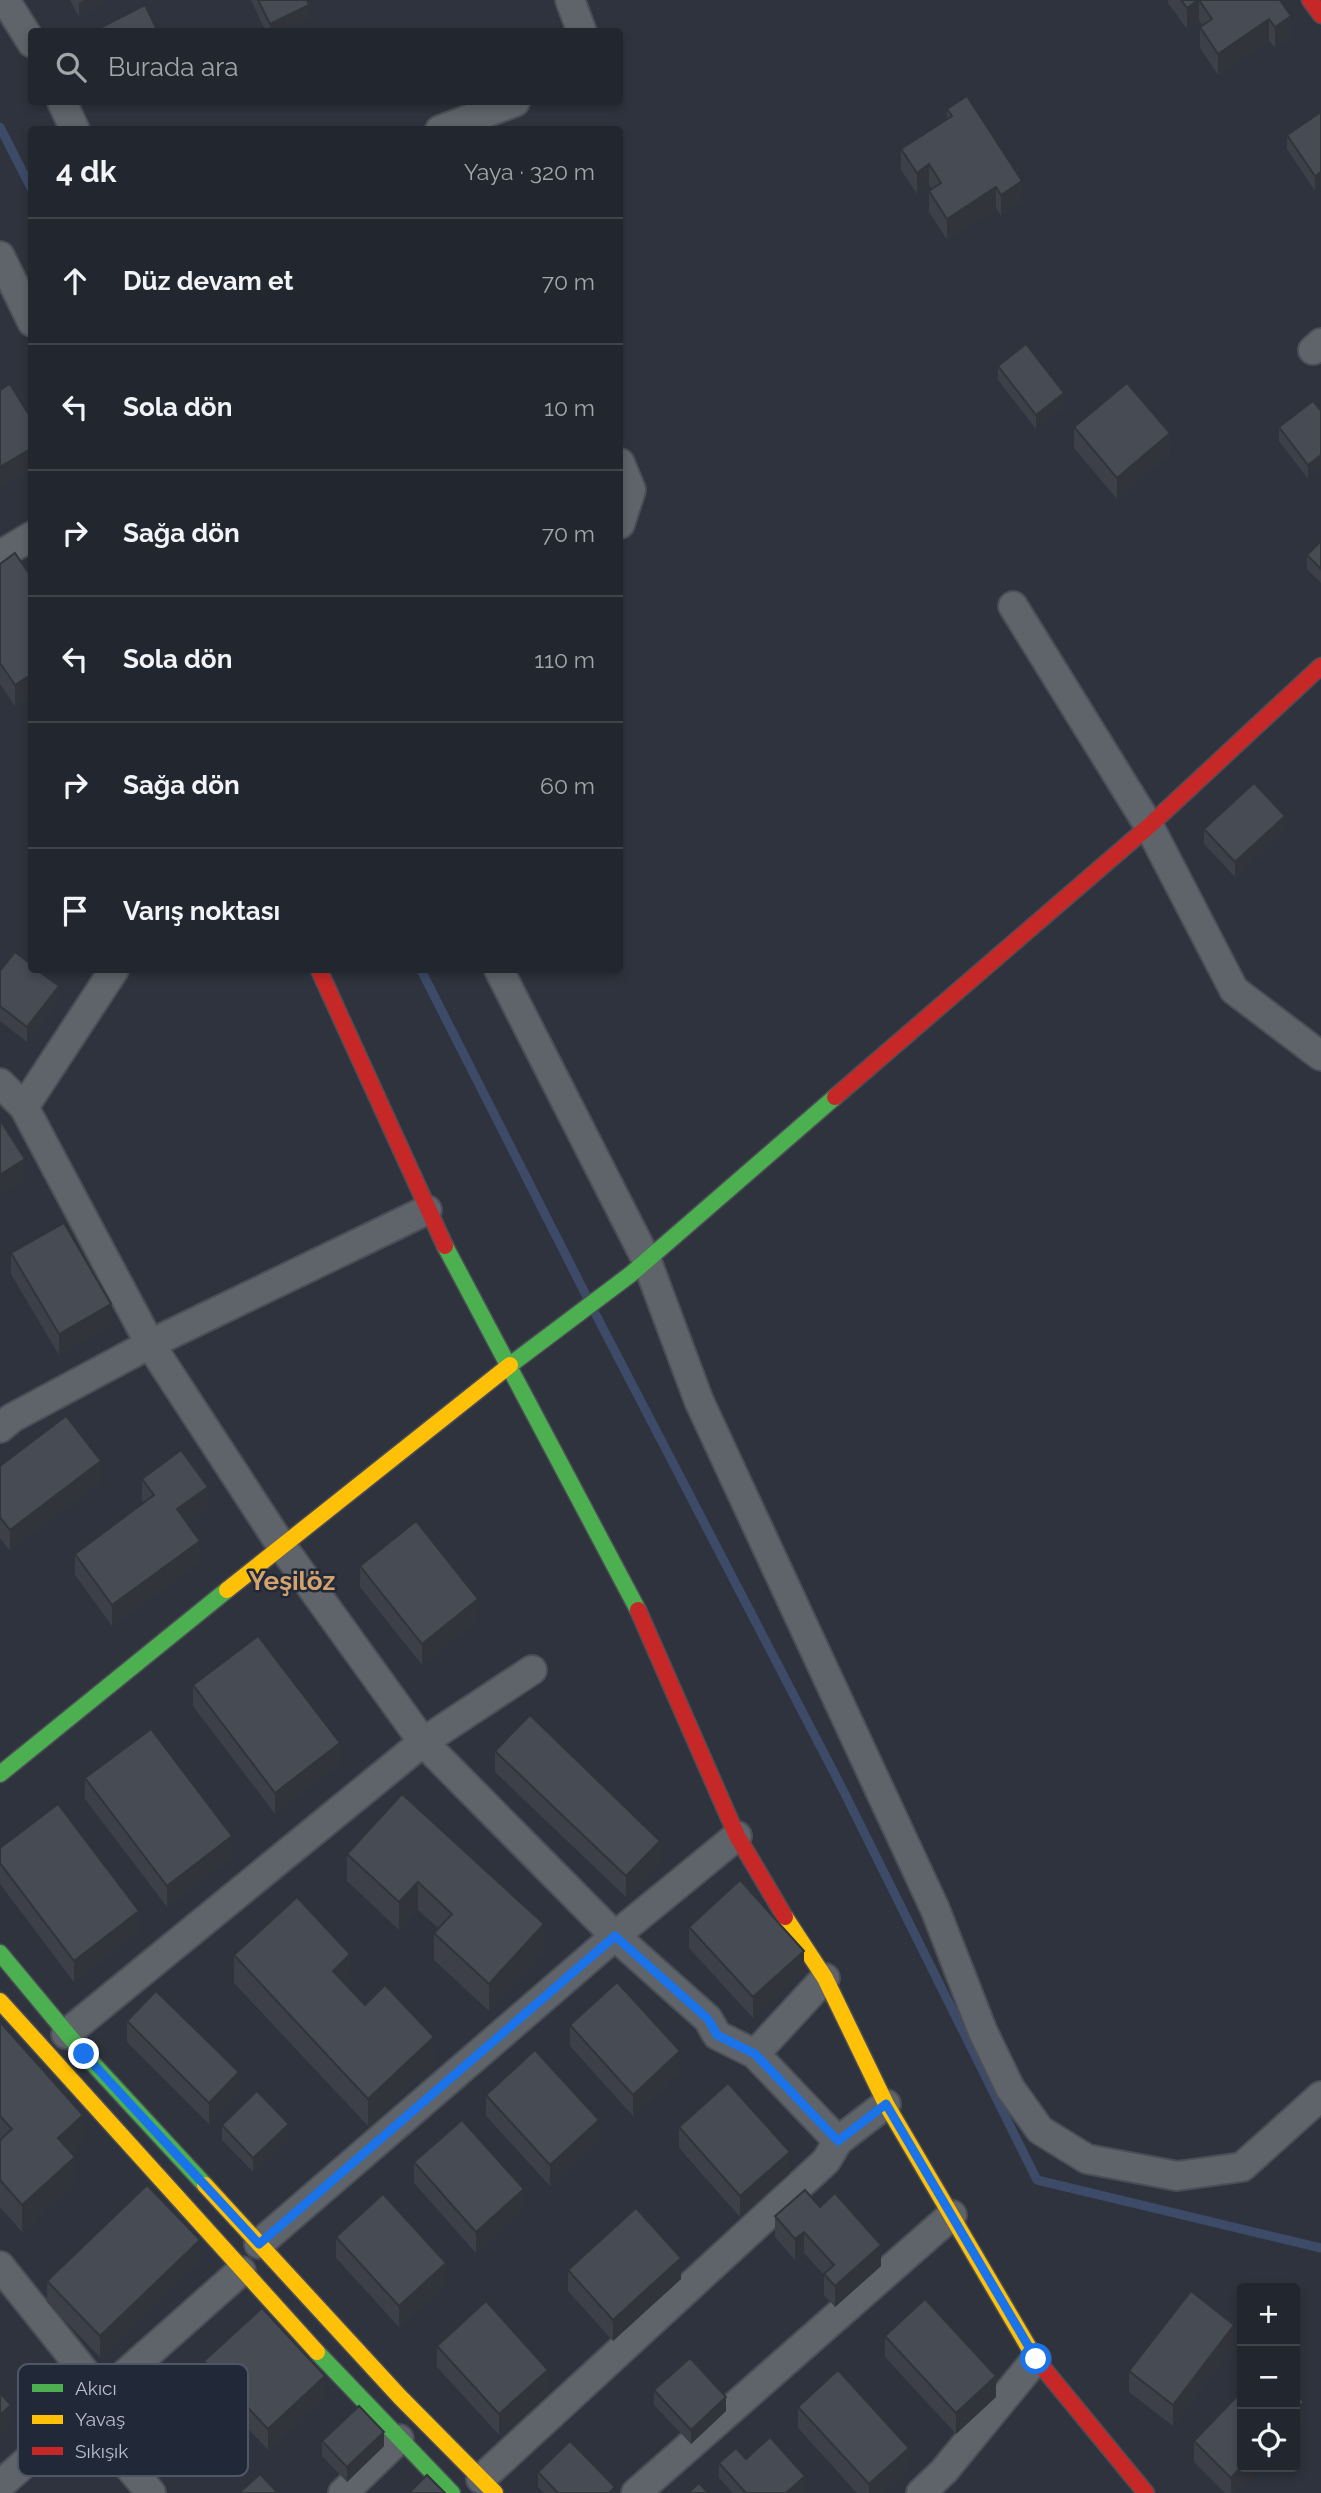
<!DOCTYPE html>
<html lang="tr">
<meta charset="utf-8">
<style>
body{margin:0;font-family:Raleway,sans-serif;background:#2e323a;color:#f1f3f6}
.controls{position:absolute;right:21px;bottom:21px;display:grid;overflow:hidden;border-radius:7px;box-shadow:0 4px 10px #0003}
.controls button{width:63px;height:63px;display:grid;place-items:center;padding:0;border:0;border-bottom:2px solid #3f434a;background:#22262e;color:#f1f3f6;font:35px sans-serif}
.stop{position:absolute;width:21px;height:21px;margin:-16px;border:5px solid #1a73e8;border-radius:50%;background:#fff}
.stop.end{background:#1a73e8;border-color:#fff;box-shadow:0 2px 7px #0008}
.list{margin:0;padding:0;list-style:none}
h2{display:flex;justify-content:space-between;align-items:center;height:91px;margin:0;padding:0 28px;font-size:30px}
h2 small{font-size:23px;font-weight:400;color:#a2a5aa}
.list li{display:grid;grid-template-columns:46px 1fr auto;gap:21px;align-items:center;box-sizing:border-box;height:126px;padding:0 28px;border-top:2px solid #3f434a}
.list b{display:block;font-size:26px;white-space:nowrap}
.list em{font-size:23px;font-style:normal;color:#a2a5aa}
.icon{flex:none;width:38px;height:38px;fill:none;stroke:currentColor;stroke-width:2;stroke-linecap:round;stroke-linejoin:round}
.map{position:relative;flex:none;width:1321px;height:2493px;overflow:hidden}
.search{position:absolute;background:#22262e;box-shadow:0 4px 10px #0003;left:28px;top:28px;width:595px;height:77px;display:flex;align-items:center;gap:18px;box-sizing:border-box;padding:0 24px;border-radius:7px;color:#a2a5aa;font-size:26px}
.panel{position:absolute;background:#22262e;box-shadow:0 4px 10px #0003;left:28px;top:126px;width:595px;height:847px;border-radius:7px}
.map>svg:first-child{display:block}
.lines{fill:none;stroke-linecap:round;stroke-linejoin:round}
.stream{stroke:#3d4b68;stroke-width:9}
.street-casing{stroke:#4b4e56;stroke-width:32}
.fast-casing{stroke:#4b4e56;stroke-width:19}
.slow-casing{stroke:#4b4e56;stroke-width:19}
.jam-casing{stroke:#4b4e56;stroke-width:19}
.street{stroke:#5f636a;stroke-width:28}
.fast{stroke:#4caf50;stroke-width:16}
.slow{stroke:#ffc107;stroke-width:16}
.jam{stroke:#c62828;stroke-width:16}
.wall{fill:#3d4048}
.shaded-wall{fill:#32343b}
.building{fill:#474b54;stroke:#32343b;stroke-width:2}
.route{stroke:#1a73e8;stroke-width:9}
.labels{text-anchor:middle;stroke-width:5;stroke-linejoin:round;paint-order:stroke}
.district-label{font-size:26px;font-weight:bold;fill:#d4a36d;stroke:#212938}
.key{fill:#212938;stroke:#4f5664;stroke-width:2}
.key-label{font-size:19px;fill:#babfcc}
</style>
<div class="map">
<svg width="1321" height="2493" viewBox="0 0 1321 2493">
<rect width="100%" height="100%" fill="#2e333d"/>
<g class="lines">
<!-- stream -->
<g class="stream">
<polyline points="0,127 32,190"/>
<polyline points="421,970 587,1297"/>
<polyline points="595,1313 843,1790 1037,2180 1321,2248"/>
</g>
<defs>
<g id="street">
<polyline points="5,0 32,43"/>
<polyline points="570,0 582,32"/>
<polyline points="62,102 75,130"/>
<polyline points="440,130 515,102"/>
<polyline points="0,256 32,322"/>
<polyline points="1313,350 1321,343"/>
<polyline points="620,463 631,490 620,524"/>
<polyline points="0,555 32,536"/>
<polyline points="1013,606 1149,826 1234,990 1321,1056"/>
<polyline points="499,970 646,1259 699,1401 935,1909 983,2032 1010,2088 1040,2130 1087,2159 1177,2176 1242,2167 1321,2096"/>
<polyline points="0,1083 24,1107 150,1344 281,1545 423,1742 615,1936 708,2019 717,2035 755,2054 838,2141"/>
<polyline points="24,1107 114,970"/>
<polyline points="0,1428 12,1418 150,1344 427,1210"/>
<polyline points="66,2034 423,1742 532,1670"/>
<polyline points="755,2054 825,1978"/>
<polyline points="259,2244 615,1936 737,1836"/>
<polyline points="0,2266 103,2395"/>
<polyline points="83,2412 151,2493"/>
<polyline points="481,2479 826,2161 838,2141 886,2104"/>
<polyline points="0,2485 241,2271"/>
<polyline points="343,2493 399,2439"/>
<polyline points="636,2493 952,2215"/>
<polyline points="921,2493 944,2471 1036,2359"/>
</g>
<g id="fast">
<polyline points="445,1246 638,1610"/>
<polyline points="510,1365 631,1274 835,1097"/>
<polyline points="0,1774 227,1590"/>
<polyline points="0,1953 84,2054 205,2185"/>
<polyline points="317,2352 452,2493"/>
</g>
<g id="slow">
<polyline points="227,1590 510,1365"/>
<polyline points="785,1917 825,1978 886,2104 1035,2358"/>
<polyline points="0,2001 317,2352"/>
<polyline points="205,2185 400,2397 495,2493"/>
</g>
<g id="jam">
<polyline points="1310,0 1321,15"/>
<polyline points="319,970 445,1246"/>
<polyline points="835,1097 1149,826 1321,666"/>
<polyline points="638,1610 737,1836 785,1917"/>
<polyline points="1035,2358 1146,2493"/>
</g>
</defs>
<!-- street casing -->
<use href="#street" class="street-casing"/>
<!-- fast casing -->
<use href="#fast" class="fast-casing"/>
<!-- slow casing -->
<use href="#slow" class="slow-casing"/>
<!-- jam casing -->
<use href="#jam" class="jam-casing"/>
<!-- street -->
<use href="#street" class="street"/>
<!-- fast -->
<use href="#fast" class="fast"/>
<!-- slow -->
<use href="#slow" class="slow"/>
<!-- jam -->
<use href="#jam" class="jam"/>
</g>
<!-- wall -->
<g class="wall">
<polygon points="70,0 109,0 79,17"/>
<polygon points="251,0 307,0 309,19 284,32 266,32"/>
<polygon points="1168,0 1280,0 1291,37 1275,48 1269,40 1218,75 1200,48 1200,27 1202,25 1199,20 1187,29 1168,3"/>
<polygon points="947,109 1022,202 1001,216 996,208 947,240 929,212 929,191 932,189 929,185 917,194 901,170 901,149 947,119"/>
<polygon points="1321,112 1315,191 1287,149 1287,135"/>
<polygon points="998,366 1064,407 1036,429 998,380"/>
<polygon points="1313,401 1308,479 1279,441 1279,427"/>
<polygon points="1074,427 1170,454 1117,499 1074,448"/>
<polygon points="1321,541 1321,583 1307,569 1307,555"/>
<polygon points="15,553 15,706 0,684 0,564"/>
<polygon points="1204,829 1285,830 1235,877 1204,844"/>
<polygon points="0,971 59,1000 27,1042 0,1021"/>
<polygon points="11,1253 111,1325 59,1355 11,1274"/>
<polygon points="0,1466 101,1482 10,1551 0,1538"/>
<polygon points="142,1479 208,1508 187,1523 200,1562 112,1626 75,1575 75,1554 144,1503 142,1500"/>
<polygon points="360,1566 478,1620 422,1665 360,1587"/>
<polygon points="193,1685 340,1764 275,1814 193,1706"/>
<polygon points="495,1751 660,1862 626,1897 495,1772"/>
<polygon points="85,1778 232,1857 167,1907 85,1799"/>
<polygon points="402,1794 544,1952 489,2011 434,1960 434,1933 438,1928 418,1910 399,1930 347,1881 347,1854"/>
<polygon points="0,1848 139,1932 74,1982 0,1884"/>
<polygon points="689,1927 804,1972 753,2018 689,1948"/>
<polygon points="234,1955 350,1982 346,1985 365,2005 434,2064 368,2126 234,1983"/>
<polygon points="127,2021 239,2093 209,2124 127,2042"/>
<polygon points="0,2022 83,2142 71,2153 75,2184 22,2232 0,2207"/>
<polygon points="570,2025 680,2072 633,2116 570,2046"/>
<polygon points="486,2095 599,2141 550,2186 486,2116"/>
<polygon points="222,2125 289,2138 253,2172 222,2140"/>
<polygon points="679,2127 790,2173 740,2217 679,2148"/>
<polygon points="414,2162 524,2210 476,2253 414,2183"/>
<polygon points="820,2207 881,2266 835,2307 824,2295 824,2275 804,2253 795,2260 775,2237 775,2216"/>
<polygon points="336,2237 446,2284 399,2327 336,2258"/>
<polygon points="200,2261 100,2357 47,2302 47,2281"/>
<polygon points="568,2270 681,2279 613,2341 568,2291"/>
<polygon points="885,2336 996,2397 956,2434 885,2357"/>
<polygon points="437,2346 548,2391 499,2435 437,2367"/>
<polygon points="1234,2346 1173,2426 1129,2392 1129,2371"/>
<polygon points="204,2361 325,2397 268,2450 204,2382"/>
<polygon points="654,2390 726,2411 691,2444 654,2405"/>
<polygon points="1242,2391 1237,2493 1225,2493 1194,2462 1194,2441"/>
<polygon points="798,2407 909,2469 882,2493 857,2493 798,2428"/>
<polygon points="322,2441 384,2446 347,2482 322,2456"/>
<polygon points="746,2459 805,2490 802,2493 733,2493 719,2478 719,2463"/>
<polygon points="538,2472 615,2493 544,2493 538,2487"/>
</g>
<!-- shaded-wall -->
<g class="shaded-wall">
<polygon points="84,0 109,0 79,17 79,3"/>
<polygon points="1199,0 1199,20 1187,29 1187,8"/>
<polygon points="309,5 309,19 284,32 270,32 270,24"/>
<polygon points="1291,16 1291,37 1275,48 1275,27"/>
<polygon points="1269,19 1269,40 1218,75 1218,54"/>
<polygon points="929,164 929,185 917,194 917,173"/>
<polygon points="1321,172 1321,187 1315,191 1315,176"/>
<polygon points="1022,181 1022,202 1001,216 1001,195"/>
<polygon points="996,187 996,208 947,240 947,219"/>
<polygon points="1064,393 1064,407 1036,429 1036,415"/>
<polygon points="1170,433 1170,454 1117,499 1117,478"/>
<polygon points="32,448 32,469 0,488 0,467"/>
<polygon points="1321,455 1321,469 1308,479 1308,465"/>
<polygon points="32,674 32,695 15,706 15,685"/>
<polygon points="1285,816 1285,830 1235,877 1235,862"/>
<polygon points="59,986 59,1000 27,1042 27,1027"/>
<polygon points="25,1159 25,1180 0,1196 0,1175"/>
<polygon points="111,1304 111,1325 59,1355 59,1334"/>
<polygon points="101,1461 101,1482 10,1551 10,1530"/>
<polygon points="208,1487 208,1508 177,1530 177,1509"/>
<polygon points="200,1541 200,1562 112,1626 112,1605"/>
<polygon points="478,1599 478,1620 422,1665 422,1644"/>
<polygon points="340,1743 340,1764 275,1814 275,1793"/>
<polygon points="232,1836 232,1857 167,1907 167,1886"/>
<polygon points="660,1841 660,1862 626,1897 626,1876"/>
<polygon points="418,1882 418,1910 399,1930 399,1902"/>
<polygon points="139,1911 139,1932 74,1982 74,1961"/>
<polygon points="544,1924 544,1952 489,2011 489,1984"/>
<polygon points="804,1951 804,1972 753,2018 753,1997"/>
<polygon points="350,1954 350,1982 333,1998 333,1971"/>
<polygon points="434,2037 434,2064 368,2126 368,2099"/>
<polygon points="680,2051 680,2072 633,2116 633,2095"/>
<polygon points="239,2072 239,2093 209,2124 209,2103"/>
<polygon points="83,2115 83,2142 58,2165 58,2138"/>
<polygon points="599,2120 599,2141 550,2186 550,2165"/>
<polygon points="289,2124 289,2138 253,2172 253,2158"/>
<polygon points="790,2152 790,2173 740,2217 740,2196"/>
<polygon points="75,2157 75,2184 22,2232 22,2205"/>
<polygon points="524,2189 524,2210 476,2253 476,2232"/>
<polygon points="804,2232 804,2253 795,2260 795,2239"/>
<polygon points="200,2240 200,2261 100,2357 100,2336"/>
<polygon points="881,2245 881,2266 835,2307 835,2286"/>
<polygon points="681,2258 681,2279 613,2341 613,2320"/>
<polygon points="446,2263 446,2284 399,2327 399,2306"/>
<polygon points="1234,2325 1234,2346 1173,2426 1173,2405"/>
<polygon points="548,2370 548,2391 499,2435 499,2414"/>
<polygon points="325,2376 325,2397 268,2450 268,2429"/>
<polygon points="996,2376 996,2397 956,2434 956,2413"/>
<polygon points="726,2397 726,2411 691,2444 691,2430"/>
<polygon points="1304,2402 1304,2423 1295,2432 1295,2411"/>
<polygon points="11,2405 11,2426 0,2436 0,2415"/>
<polygon points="384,2432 384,2446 347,2482 347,2467"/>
<polygon points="909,2448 909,2469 882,2493 869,2493 869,2484"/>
<polygon points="1242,2466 1262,2467 1237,2493 1231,2493 1231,2478"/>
<polygon points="805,2476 805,2490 802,2493 786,2493"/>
<polygon points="615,2487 615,2493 609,2493"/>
</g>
<!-- building -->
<g class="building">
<polygon points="258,0 307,0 309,5 270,24"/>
<polygon points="1181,0 1198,0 1187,8"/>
<polygon points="1199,0 1280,0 1291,16 1275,27 1269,19 1218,54 1200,27 1212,19"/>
<polygon points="145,5 158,32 92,32"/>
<polygon points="967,96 1022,181 1001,195 996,187 947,219 929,191 941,183 929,164 917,173 901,149 952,116 947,109"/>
<polygon points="1321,112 1321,172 1315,176 1287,135"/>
<polygon points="1026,344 1064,393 1036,415 998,366"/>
<polygon points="1127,383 1170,433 1117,478 1074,427"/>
<polygon points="10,384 32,420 32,448 0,467 0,390"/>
<polygon points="1313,401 1321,411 1321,455 1308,465 1279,427"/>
<polygon points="1321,541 1321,569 1307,555"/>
<polygon points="15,553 32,578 32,674 15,685 0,663 0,564"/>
<polygon points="1254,783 1285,816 1235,862 1204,829"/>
<polygon points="15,952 32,965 32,970 37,970 59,986 27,1027 0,1006 0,971"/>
<polygon points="0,1120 25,1159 0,1175"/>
<polygon points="64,1223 111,1304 59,1334 11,1253"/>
<polygon points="66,1416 101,1461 10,1530 0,1517 0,1466"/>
<polygon points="181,1450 208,1487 177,1509 200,1541 112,1605 75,1554 154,1495 142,1479"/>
<polygon points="416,1521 478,1599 422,1644 360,1566"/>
<polygon points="258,1636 340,1743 275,1793 193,1685"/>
<polygon points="530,1715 660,1841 626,1876 495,1751"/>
<polygon points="151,1729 232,1836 167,1886 85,1778"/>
<polygon points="402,1794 544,1924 489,1984 434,1933 452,1914 418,1882 399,1902 347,1854"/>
<polygon points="58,1804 139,1911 74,1961 0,1863 0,1848"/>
<polygon points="740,1880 804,1951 753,1997 689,1927"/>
<polygon points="297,1897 350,1954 333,1971 365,2005 385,1985 434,2037 368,2099 234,1955"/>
<polygon points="617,1982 680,2051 633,2095 570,2025"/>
<polygon points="156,1991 239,2072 209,2103 127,2021"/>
<polygon points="0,2022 83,2115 58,2138 75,2157 22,2205 0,2180 0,2140 12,2129 0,2116"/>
<polygon points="535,2050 599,2120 550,2165 486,2095"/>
<polygon points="728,2083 790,2152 740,2196 679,2127"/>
<polygon points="257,2091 289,2124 253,2158 222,2125"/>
<polygon points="462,2120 524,2189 476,2232 414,2162"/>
<polygon points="147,2185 200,2240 100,2336 47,2281"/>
<polygon points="805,2190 820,2207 835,2193 881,2245 835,2286 824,2274 834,2265 804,2232 795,2239 775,2216"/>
<polygon points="383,2194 446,2263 399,2306 336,2237"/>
<polygon points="636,2208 681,2258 613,2320 568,2270"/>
<polygon points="1191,2291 1234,2325 1173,2405 1129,2371"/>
<polygon points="925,2299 996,2376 956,2413 885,2336"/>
<polygon points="486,2301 548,2370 499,2414 437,2346"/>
<polygon points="262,2308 325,2376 268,2429 204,2361"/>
<polygon points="690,2358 726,2397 691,2430 654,2390"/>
<polygon points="838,2370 909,2448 869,2484 798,2407"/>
<polygon points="1242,2391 1242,2466 1231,2478 1194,2441"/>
<polygon points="0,2393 11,2405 0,2415"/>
<polygon points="1295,2393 1304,2402 1295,2411"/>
<polygon points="359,2406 384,2432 347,2467 322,2441"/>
<polygon points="770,2437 805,2476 786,2493 746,2493 719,2463 736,2448 746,2459"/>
<polygon points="570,2441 615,2487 609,2493 558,2493 538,2472"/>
<polygon points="260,2474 278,2493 239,2493"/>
<polygon points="427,2475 445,2493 409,2493"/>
<polygon points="699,2483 708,2493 688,2493"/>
</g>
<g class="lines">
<!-- route -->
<polyline class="route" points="84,2054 259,2244 615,1936 708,2019 717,2035 755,2054 838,2141 886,2104 1036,2359"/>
</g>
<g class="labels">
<!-- district labels -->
<g class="district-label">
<text x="292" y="1590">Yeşilöz</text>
</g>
</g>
<!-- legend -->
<rect x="18" y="2364" width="230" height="112" rx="10" class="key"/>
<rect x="32" y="2384" width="31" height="8" fill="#4caf50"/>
<rect x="32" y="2415" width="31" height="9" fill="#ffc107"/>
<rect x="32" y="2447" width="31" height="8" fill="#c62828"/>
<g class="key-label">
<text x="75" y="2395">Akıcı</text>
<text x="75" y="2426">Yavaş</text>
<text x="75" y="2458">Sıkışık</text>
</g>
</svg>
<div class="controls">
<button>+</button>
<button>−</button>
<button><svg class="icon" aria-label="locate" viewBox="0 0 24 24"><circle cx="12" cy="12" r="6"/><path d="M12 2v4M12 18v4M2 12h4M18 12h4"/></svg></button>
</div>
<div class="stop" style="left:1036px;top:2359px"></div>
<div class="stop end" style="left:84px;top:2054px"></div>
<div class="search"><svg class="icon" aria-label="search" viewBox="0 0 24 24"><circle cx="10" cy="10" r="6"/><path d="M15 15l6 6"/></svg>Burada ara</div>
<section class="panel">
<h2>4 dk<small>Yaya · 320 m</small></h2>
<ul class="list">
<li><svg class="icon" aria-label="ahead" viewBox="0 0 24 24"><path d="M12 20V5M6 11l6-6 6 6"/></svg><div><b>Düz devam et</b></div><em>70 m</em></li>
<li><svg class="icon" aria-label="left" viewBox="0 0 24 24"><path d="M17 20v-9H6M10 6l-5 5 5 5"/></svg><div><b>Sola dön</b></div><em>10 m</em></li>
<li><svg class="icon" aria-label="right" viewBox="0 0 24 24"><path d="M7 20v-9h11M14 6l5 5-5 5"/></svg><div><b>Sağa dön</b></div><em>70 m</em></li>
<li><svg class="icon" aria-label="left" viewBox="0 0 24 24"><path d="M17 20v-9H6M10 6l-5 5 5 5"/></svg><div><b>Sola dön</b></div><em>110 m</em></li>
<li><svg class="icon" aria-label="right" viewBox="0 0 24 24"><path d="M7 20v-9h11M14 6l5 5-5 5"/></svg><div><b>Sağa dön</b></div><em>60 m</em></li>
<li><svg class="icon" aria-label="arrive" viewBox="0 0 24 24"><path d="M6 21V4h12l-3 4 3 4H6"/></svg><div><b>Varış noktası</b></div></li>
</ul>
</section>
</div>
